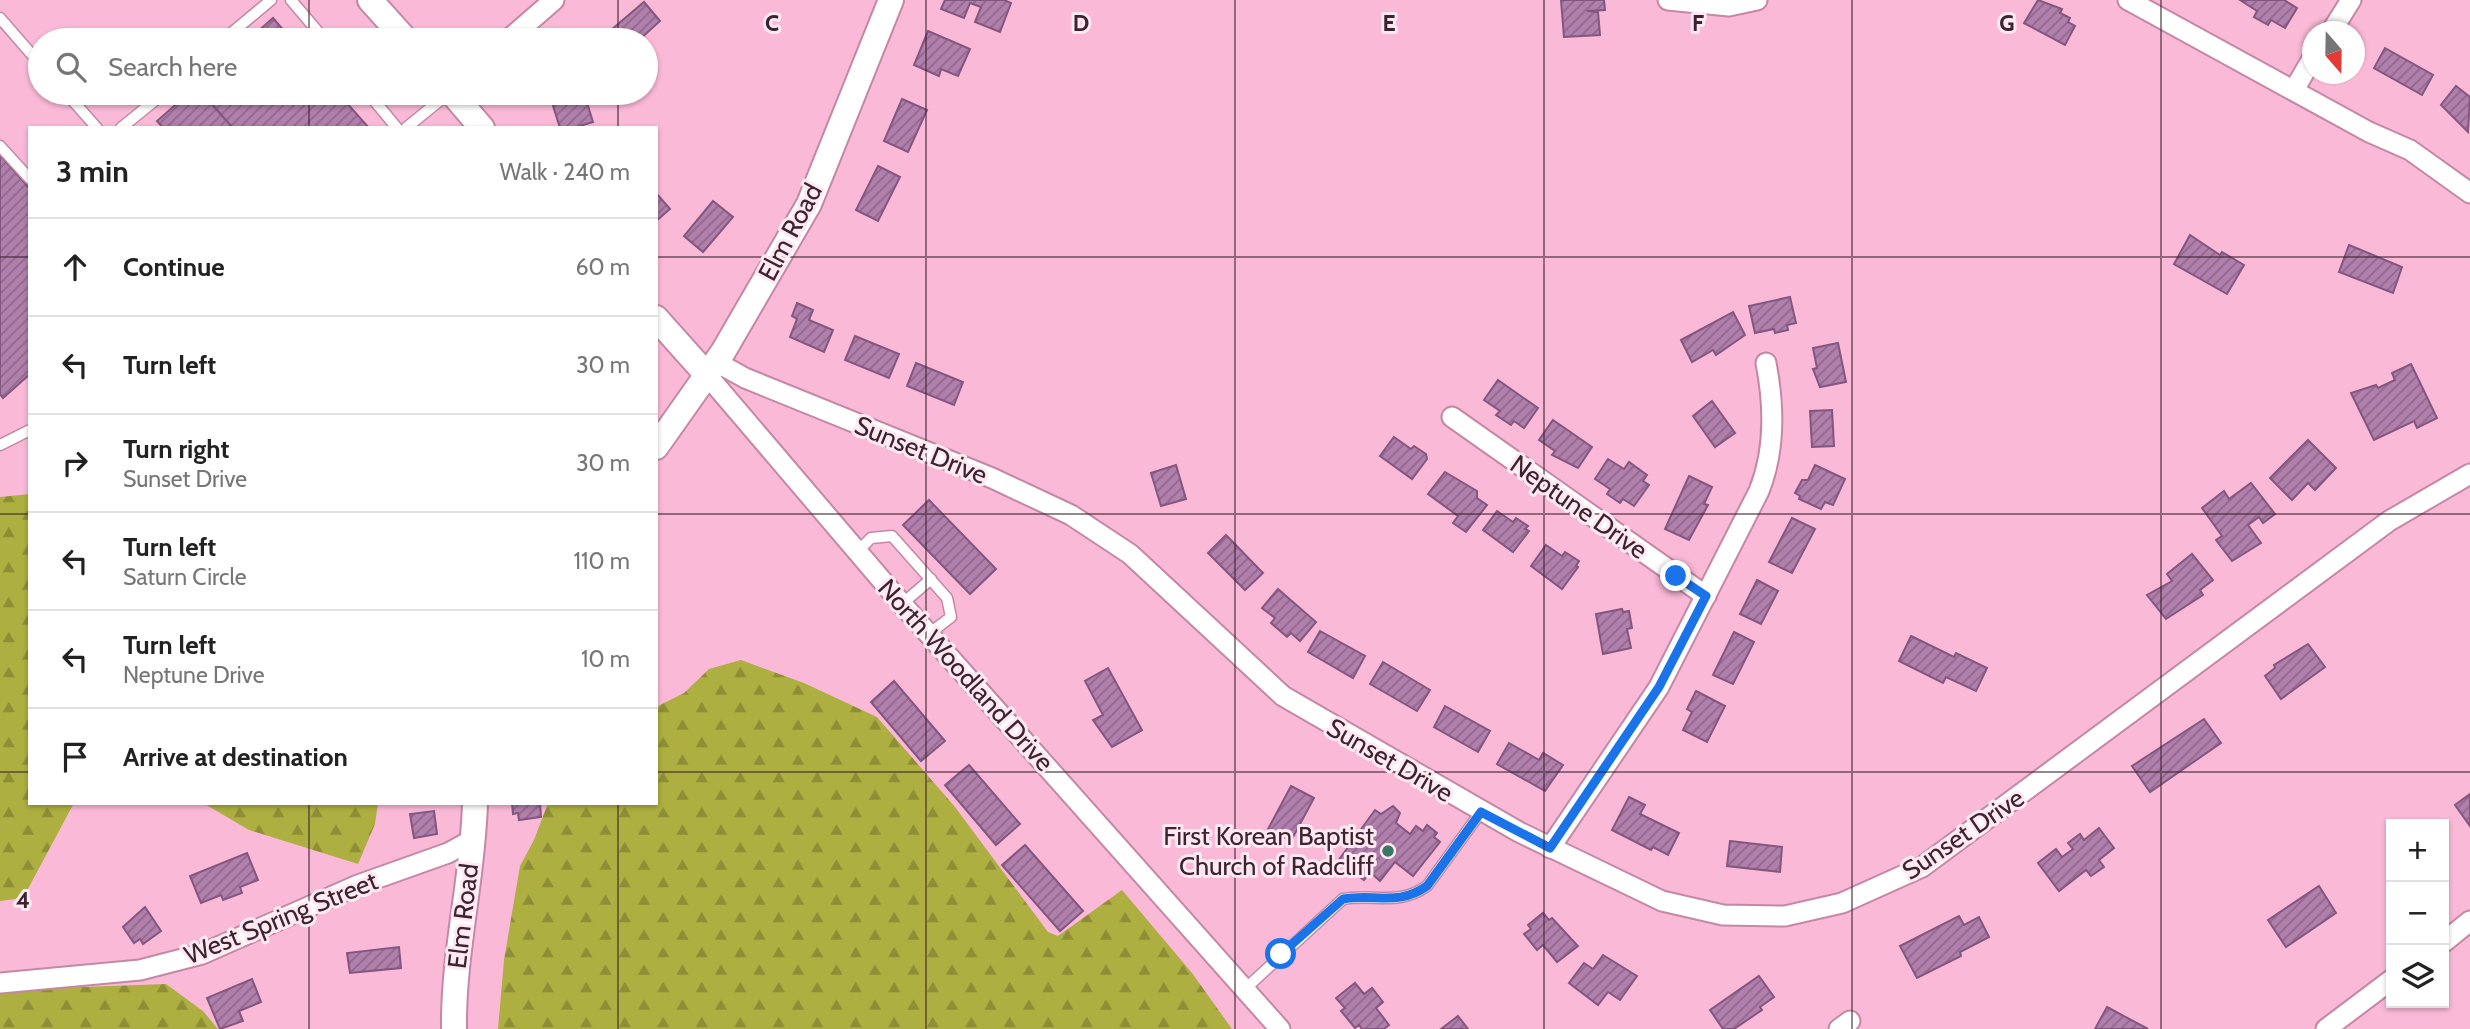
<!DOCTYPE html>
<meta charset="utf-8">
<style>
body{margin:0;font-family:Cabin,sans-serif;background:#f6f6f6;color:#222}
.controls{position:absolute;right:21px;bottom:21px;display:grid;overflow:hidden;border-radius:0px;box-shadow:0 2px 5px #0004}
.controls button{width:63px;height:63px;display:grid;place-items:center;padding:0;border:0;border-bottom:2px solid #e0e0e0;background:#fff;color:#222;font:35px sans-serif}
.compass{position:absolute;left:2302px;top:21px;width:63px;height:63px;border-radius:50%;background:#fff;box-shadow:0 2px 5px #0004;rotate:160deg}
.stop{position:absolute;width:21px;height:21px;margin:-16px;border:5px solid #1a73e8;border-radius:50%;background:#fff}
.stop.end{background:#1a73e8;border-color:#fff;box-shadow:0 2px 7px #0008}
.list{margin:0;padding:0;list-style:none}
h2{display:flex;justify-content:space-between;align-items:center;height:91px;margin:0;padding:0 28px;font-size:30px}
h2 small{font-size:23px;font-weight:400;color:#767676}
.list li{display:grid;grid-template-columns:46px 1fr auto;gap:21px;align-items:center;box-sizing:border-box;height:98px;padding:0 28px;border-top:2px solid #e0e0e0}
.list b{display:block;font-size:26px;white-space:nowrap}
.list p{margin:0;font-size:23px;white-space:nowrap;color:#767676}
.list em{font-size:23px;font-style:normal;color:#767676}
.icon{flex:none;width:38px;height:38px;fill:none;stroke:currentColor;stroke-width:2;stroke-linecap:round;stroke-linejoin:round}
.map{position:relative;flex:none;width:2470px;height:1029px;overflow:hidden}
.search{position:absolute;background:#fff;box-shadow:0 2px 5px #0004;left:28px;top:28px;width:630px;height:77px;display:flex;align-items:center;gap:18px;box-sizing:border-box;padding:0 24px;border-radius:38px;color:#767676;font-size:26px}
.panel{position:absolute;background:#fff;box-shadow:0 2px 5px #0004;left:28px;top:126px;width:630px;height:679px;border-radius:0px}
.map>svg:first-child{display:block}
.forest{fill:url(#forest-firs)}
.building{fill:url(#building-hatch);stroke:#83567f;stroke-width:2}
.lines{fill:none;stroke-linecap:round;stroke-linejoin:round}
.service-casing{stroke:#c588a4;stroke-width:13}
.minor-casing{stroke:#c588a4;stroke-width:23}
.tertiary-casing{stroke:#c588a4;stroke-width:28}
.service{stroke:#fff;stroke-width:10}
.minor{stroke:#fff;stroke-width:19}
.tertiary{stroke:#fff;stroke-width:24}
.route{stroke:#1a73e8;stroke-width:9}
.grid{fill:none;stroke:#3c232f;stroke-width:2;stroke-opacity:0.55}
.poi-dot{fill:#397763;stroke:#fee9f2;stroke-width:2.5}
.labels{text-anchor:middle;stroke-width:6;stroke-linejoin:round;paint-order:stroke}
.street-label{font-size:26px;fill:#3c232f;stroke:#fee9f2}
.poi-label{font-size:26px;fill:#3c232f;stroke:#fee9f2;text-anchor:end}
.grid-label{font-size:23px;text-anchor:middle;font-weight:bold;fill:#3c232f;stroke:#fee9f2;stroke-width:6;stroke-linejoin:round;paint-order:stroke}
</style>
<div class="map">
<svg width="2470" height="1029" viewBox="0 0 2470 1029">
<defs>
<pattern id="forest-firs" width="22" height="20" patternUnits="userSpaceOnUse" patternTransform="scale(1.75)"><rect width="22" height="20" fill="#adaf40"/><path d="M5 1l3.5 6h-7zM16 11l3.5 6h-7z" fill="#8e8e36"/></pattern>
<pattern id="building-hatch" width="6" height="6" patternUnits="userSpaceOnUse" patternTransform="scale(1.75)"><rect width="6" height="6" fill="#b07fab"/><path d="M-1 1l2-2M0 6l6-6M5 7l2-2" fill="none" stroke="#90688c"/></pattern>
</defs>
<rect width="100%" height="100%" fill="#fab9d7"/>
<!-- forest -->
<g class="forest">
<polygon points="30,494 30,803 74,803 23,898 0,901 0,497"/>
<polygon points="741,660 804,683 877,717 955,807 1048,932 1058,936 1122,890 1192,973 1232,1029 498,1029 504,960 520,866 534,840 548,803 656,803 656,707 684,693 709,669"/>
<polygon points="203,803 378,803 375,824 358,864 249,830"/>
<polygon points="166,984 203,1011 218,1029 0,1029 0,990"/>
</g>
<!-- building -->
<g class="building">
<polygon points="945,0 1004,0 1011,3 1000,32 975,22 981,7 970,3 964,18 941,9"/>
<polygon points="1561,0 1604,0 1605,10 1587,11 1598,12 1600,35 1564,37"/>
<polygon points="2038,0 2062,9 2060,13 2070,18 2068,22 2075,26 2065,45 2024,23"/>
<polygon points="2240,0 2284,0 2297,8 2285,28 2271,20 2268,25 2254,17 2257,11"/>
<polygon points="644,2 660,21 639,40 606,40 604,36"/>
<polygon points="273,18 292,40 248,40"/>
<polygon points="928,31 970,49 958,76 941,69 939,76 914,65"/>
<polygon points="2385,48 2433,75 2422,95 2374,68"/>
<polygon points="2456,86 2470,97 2468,132 2441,105"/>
<polygon points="189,93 202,93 233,128 163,128 157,121"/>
<polygon points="202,93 338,93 369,128 233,128"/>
<polygon points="549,93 584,93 593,122 573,128 560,128"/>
<polygon points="902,99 927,110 908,152 884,141"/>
<polygon points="0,155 30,189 30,374 3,398 0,394"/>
<polygon points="878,166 900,177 878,221 856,210"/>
<polygon points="656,193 670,209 656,221"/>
<polygon points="713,201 733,217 703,252 684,236"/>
<polygon points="2190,235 2220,255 2222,252 2244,265 2227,294 2174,264"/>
<polygon points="2349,245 2402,267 2393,293 2339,272"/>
<polygon points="1790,297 1796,323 1787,325 1788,330 1775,333 1774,329 1755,333 1749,306"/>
<polygon points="797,303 813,310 809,320 833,330 824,352 790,337 797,319 792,316"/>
<polygon points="1733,312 1745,335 1716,355 1713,350 1692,362 1681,340"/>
<polygon points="855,336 899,354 889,378 845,360"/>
<polygon points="1838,343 1846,382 1820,387 1813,369 1817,368 1813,348"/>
<polygon points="916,363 963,382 954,405 907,386"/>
<polygon points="2411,364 2437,418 2417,428 2414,421 2374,440 2351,393 2376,385 2378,388 2395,380 2392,373"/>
<polygon points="1498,380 1538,408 1524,428 1514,421 1511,425 1496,415 1500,411 1484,400"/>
<polygon points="1712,401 1735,433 1715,447 1693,416"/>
<polygon points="1832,410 1834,446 1812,447 1810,411"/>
<polygon points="1553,420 1592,447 1578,468 1552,455 1555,451 1539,440"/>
<polygon points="1394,437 1411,449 1414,446 1426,454 1427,459 1412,479 1380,456"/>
<polygon points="2308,440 2336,468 2315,490 2308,483 2292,500 2270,478"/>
<polygon points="1608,459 1624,469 1629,462 1647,475 1643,481 1649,485 1634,506 1623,499 1620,503 1607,494 1610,489 1595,479"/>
<polygon points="1176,465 1186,499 1161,506 1151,473"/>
<polygon points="1815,465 1845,479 1833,505 1825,502 1821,509 1799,499 1800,496 1795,493 1802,480 1808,480"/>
<polygon points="1445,472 1477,491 1477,498 1487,505 1466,532 1453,523 1458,516 1428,494"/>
<polygon points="1689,476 1712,487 1704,504 1708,505 1689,540 1665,529"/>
<polygon points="2251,483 2275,514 2263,523 2259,517 2248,525 2261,543 2232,561 2216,540 2222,536 2202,508 2224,491 2229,499"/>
<polygon points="929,500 996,569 970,594 903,525"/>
<polygon points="1497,511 1513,522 1516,518 1528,526 1525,529 1529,531 1513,552 1483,530"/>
<polygon points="1792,518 1815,529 1792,573 1769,562"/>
<polygon points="1226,535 1263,573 1245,590 1208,553"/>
<polygon points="1546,545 1562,556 1565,552 1579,561 1576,566 1578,567 1562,589 1531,566"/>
<polygon points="2192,554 2213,580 2200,590 2203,595 2166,619 2147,595 2172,581 2167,574"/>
<polygon points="1757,580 1778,591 1761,624 1740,614"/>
<polygon points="1278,589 1316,622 1300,641 1291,633 1287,637 1271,623 1275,618 1262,608"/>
<polygon points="1622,609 1623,612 1629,611 1632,628 1627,629 1631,648 1603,654 1596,614"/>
<polygon points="1320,631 1365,656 1353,678 1308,652"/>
<polygon points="1734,632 1754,642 1733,684 1713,675"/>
<polygon points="1911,636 1954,657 1956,653 1987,668 1976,691 1946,677 1943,683 1899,661"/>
<polygon points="2308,644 2325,667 2281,699 2265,676 2275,668 2274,665"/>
<polygon points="1383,662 1430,690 1417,711 1370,684"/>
<polygon points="1108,668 1142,730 1112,747 1093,720 1103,715 1085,681"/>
<polygon points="894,681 945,741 921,761 871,702"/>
<polygon points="1696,691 1725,706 1707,742 1683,730 1692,712 1687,709"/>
<polygon points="1445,706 1490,731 1478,752 1434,727"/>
<polygon points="2204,719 2221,743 2150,792 2132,766"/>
<polygon points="1509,743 1539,760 1543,753 1563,765 1545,791 1497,764"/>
<polygon points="969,765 1020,824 996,845 945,785"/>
<polygon points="1291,786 1314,798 1291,841 1268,829"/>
<polygon points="2470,794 2470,826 2455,805"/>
<polygon points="1629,797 1645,805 1640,814 1679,833 1668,855 1653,847 1651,850 1612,830"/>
<polygon points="512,803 540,803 541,817 519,820 518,813 513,814"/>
<polygon points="1393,806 1400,813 1396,823 1410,834 1416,826 1423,831 1427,825 1437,833 1434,837 1440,842 1413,876 1395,862 1380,881 1370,872 1364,880 1338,861 1375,810 1381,814"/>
<polygon points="434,811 437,834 414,838 410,814"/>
<polygon points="2099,828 2114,848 2099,860 2104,867 2091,876 2086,870 2059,891 2038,863 2056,849 2062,857 2073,849 2068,843 2080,834 2084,840"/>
<polygon points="1730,841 1782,847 1780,872 1727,866"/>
<polygon points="1025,845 1083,911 1060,931 1002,865"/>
<polygon points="247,853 258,880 240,887 242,893 223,900 221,895 201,903 190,876"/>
<polygon points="2319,886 2336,913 2286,947 2268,920"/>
<polygon points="145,907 161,931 143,944 140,939 134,943 123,927"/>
<polygon points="1543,913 1549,920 1552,918 1578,946 1557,962 1543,945 1537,950 1524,934 1531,929 1528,925"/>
<polygon points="1959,916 1964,925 1979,917 1989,937 1960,952 1961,956 1917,978 1900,946"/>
<polygon points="399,947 401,968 350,973 347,953"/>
<polygon points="1603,955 1637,976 1620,1000 1608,992 1598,1005 1569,983 1584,963 1593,969"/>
<polygon points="1759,976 1774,997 1760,1007 1762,1010 1734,1029 1723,1029 1710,1010"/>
<polygon points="252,979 261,1002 239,1011 243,1021 220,1029 207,998"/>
<polygon points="1355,983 1364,994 1372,988 1383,1002 1376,1008 1389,1025 1384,1029 1362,1029 1359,1025 1355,1028 1341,1011 1345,1008 1336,998"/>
<polygon points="2107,1007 2148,1029 2095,1029"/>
<polygon points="1458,1016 1468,1029 1441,1029"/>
</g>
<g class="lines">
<defs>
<g id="service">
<polyline points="291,0 325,40"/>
<polyline points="0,18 40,64"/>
<polyline points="223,40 271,0"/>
<polyline points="66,93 97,128"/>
<polyline points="368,93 397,128"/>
<polyline points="121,128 164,93"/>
<polyline points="406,128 449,93"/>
<polyline points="0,146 30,179"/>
<polyline points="0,445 30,430"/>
<polyline points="857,552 871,538 892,536 947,598 951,617 930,633"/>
<polyline points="902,604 931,579"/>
<path d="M1245,989L1343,899C1374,893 1397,907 1427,886L1481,812"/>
</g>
<g id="minor">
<polyline points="1668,0 1729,6 1757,0"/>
<polyline points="2128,0 2369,132 2410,150 2470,193"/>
<polyline points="2331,32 2351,0"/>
<polyline points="508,40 554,0"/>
<polyline points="2294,90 2312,59"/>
<polyline points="716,362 745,378 992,478 1071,515 1130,554 1283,696 1519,832 1662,901 1723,915 1785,916 1842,903 1922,867 2389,521 2470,474"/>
<polyline points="707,375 902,604 1280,1029"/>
<polyline points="1452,417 1706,596"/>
<path d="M1550,848L1659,687L1759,491C1775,451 1774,404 1766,363"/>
<polyline points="2444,942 2470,921"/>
<polyline points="0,983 140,970 202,954 358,885 448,853 472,840"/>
<polyline points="1839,1029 1850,1021"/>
<polyline points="2326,1029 2391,980"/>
</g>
<g id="tertiary">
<polyline points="370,0 406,40"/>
<polyline points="452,93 482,128"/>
<polyline points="656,318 707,375"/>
<polyline points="656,447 723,352 809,204 891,0"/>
<path d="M454,1029C453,953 473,879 475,803"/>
</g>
</defs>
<!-- service casing -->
<use href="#service" class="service-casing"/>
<!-- minor casing -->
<use href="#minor" class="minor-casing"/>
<!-- tertiary casing -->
<use href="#tertiary" class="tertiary-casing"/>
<!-- service -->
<use href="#service" class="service"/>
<!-- minor -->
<use href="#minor" class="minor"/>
<!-- tertiary -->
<use href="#tertiary" class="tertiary"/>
</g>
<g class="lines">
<!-- route -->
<path class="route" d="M1281,954L1343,899C1375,893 1397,907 1427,886L1481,812L1550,848L1659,687L1706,596L1676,576"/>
</g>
<!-- grid -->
<path class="grid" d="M309,0V40M618,0V40M926,0V1029M1235,0V1029M1544,0V1029M1852,0V1029M2161,0V1029M309,93V128M618,93V128M0,257H30M656,257H2470M0,514H30M656,514H2470M0,772H30M656,772H2470M309,803V1029M618,803V1029"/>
<!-- markers -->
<circle class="poi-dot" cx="1388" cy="851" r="7"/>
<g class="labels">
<!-- street labels -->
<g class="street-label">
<text transform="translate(790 232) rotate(-62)" y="9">Elm Road</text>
<text transform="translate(921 450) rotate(22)" y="9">Sunset Drive</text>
<text transform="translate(1579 507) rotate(35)" y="9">Neptune Drive</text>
<text transform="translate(966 675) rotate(48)" y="9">North Woodland Drive</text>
<text transform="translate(1390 760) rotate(30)" y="9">Sunset Drive</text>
<text transform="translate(1963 834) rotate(-34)" y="9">Sunset Drive</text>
<text transform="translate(463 916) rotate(-83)" y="9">Elm Road</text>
<text transform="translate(281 918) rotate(-22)" y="9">West Spring Street</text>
</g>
<!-- poi labels -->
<g class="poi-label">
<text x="1374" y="845">First Korean Baptist<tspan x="1374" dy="30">Church of Radcliff</tspan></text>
</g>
</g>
<g class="grid-label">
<text x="772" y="31">C</text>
<text x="1081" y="31">D</text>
<text x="1389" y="31">E</text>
<text x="1698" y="31">F</text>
<text x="2007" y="31">G</text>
<text x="23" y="908">4</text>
</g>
</svg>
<div class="controls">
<button>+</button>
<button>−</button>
<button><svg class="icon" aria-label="layers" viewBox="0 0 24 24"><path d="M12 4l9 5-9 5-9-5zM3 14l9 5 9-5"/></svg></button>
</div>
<svg class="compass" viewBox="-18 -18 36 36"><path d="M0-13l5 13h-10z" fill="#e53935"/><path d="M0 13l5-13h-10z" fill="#767676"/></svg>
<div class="stop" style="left:1281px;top:954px"></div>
<div class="stop end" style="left:1676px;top:576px"></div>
<div class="search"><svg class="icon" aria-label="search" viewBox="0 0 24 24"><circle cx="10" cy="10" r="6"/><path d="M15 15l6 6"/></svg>Search here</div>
<section class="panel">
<h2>3 min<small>Walk · 240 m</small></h2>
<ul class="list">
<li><svg class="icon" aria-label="ahead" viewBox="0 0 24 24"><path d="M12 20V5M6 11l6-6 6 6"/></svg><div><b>Continue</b></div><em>60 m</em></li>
<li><svg class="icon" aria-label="left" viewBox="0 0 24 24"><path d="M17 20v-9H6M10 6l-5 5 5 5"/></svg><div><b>Turn left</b></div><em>30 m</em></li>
<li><svg class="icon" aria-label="right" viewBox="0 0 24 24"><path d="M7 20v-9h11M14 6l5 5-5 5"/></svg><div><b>Turn right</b><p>Sunset Drive</p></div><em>30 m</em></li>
<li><svg class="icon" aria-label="left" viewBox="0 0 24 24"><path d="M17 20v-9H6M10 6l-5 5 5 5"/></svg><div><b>Turn left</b><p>Saturn Circle</p></div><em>110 m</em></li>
<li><svg class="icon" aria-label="left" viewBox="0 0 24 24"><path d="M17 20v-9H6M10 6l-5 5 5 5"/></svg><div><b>Turn left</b><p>Neptune Drive</p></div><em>10 m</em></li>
<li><svg class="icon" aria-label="arrive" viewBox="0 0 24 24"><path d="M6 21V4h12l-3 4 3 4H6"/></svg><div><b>Arrive at destination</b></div></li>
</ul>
</section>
</div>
